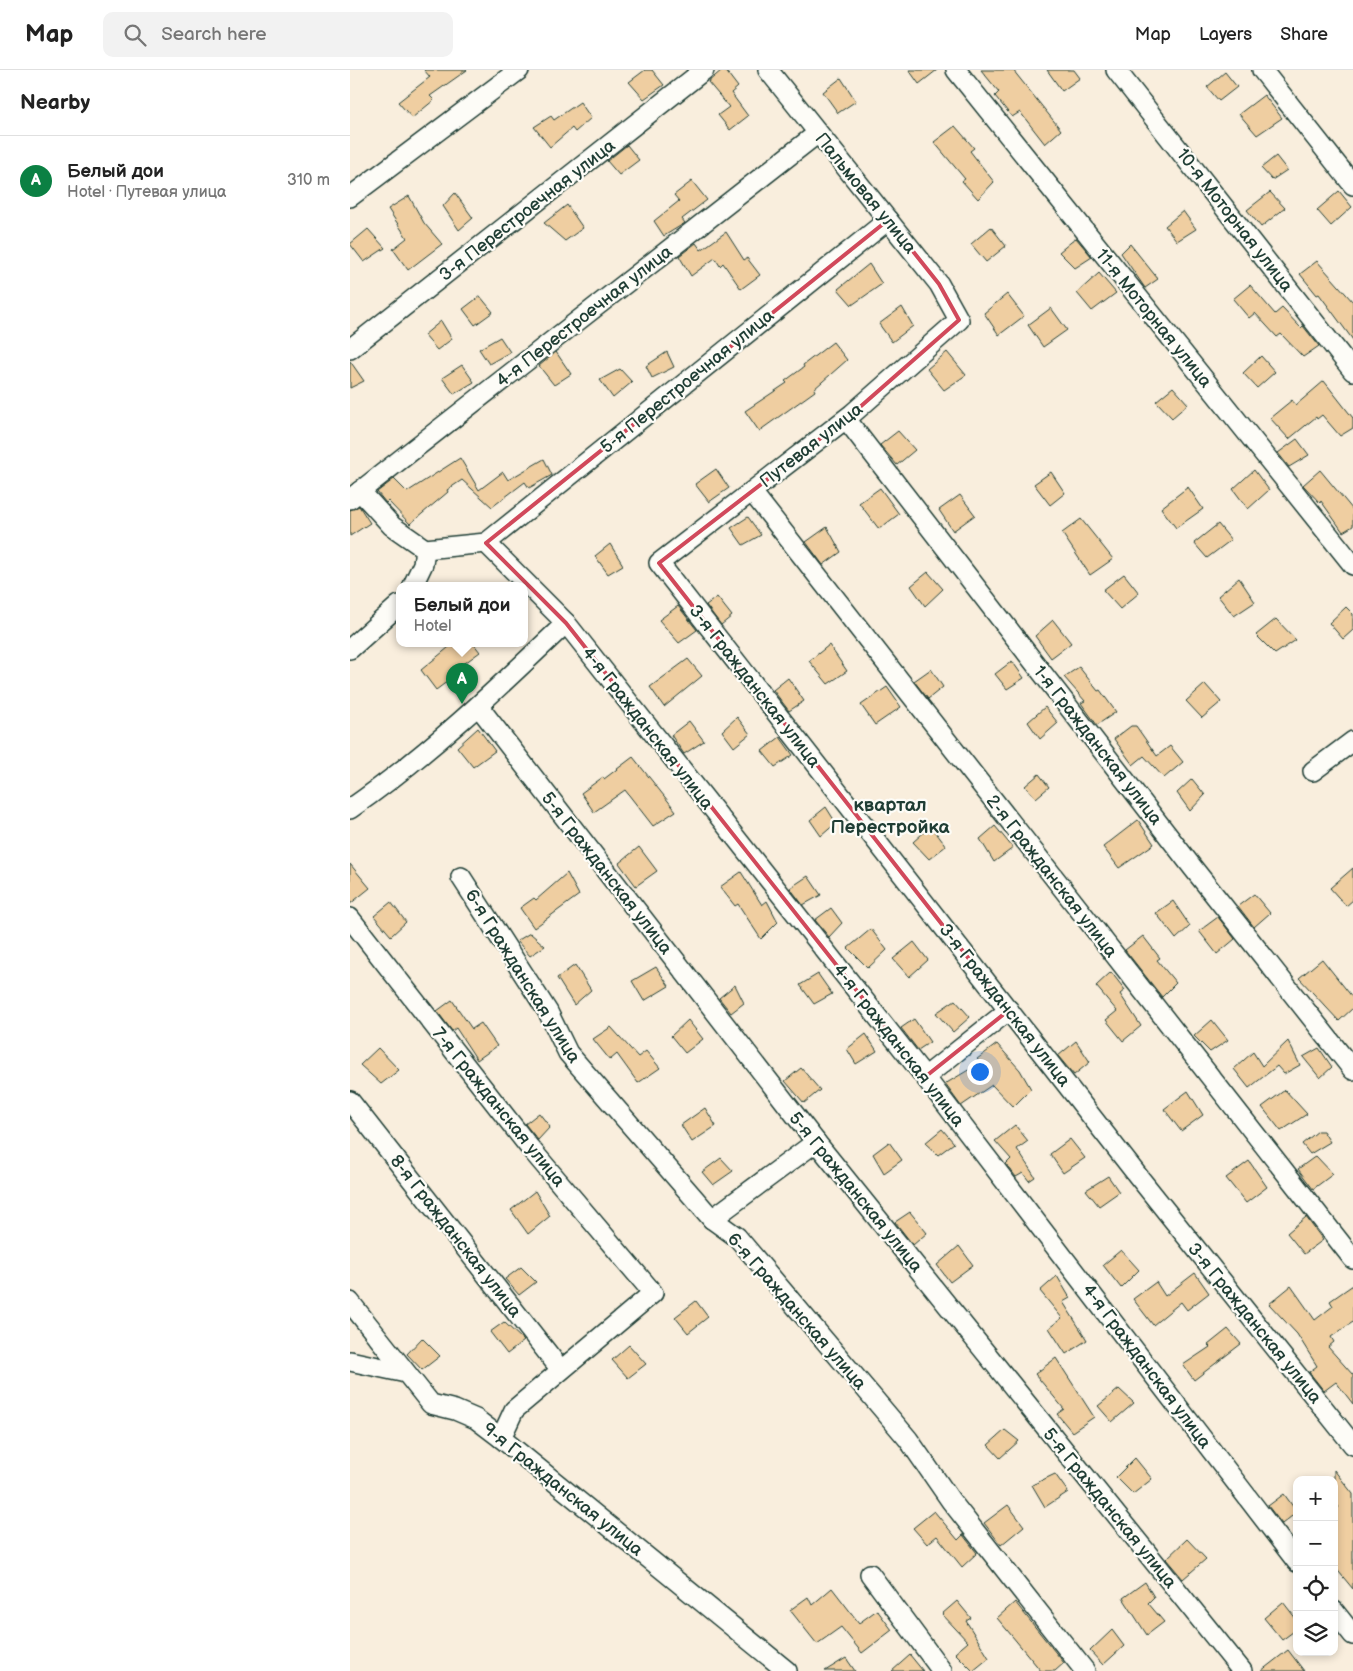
<!DOCTYPE html>
<meta charset="utf-8">
<style>
body{margin:0;font-family:"Balsamiq Sans",sans-serif;background:#f2f2f2;color:#222}
.controls{position:absolute;right:15px;bottom:15px;display:grid;overflow:hidden;border-radius:10px;box-shadow:0 2px 8px #0003}
.controls button{width:45px;height:45px;display:grid;place-items:center;padding:0;border:0;border-bottom:1px solid #e0e0e0;background:#fff;color:#222;font:25px sans-serif}
.you{position:absolute;left:629px;top:1001px;width:18px;height:18px;margin:-12px;border:4px solid #fff;border-radius:50%;background:#1a73e8;box-shadow:0 0 0 8px #1a73e833}
.badge{display:grid;place-items:center;width:32px;height:32px;border-radius:50%;background:#0b8043;color:#fff;font-size:16px;font-weight:700}
.pin{position:absolute;translate:-50% -41px;filter:drop-shadow(0 1px 2px #0008)}
.pin::after{content:'';position:absolute;top:26px;width:18px;height:15px;background:inherit;clip-path:polygon(0 0,100% 0,50% 100%)}
.popup{position:absolute;left:46px;top:512px;width:132px;height:65px;box-sizing:border-box;display:grid;place-content:center;border-radius:10px;background:#fff;filter:drop-shadow(0 1px 4px #0005);font-size:16px;white-space:nowrap;color:#767676}
.popup b{font-size:19px;color:#222}
.popup::after{content:'';position:absolute;left:50%;top:100%;margin-left:-10px;border:10px solid transparent;border-top-color:#fff}
.list{margin:0;padding:0;list-style:none}
h2{display:flex;justify-content:space-between;align-items:center;height:65px;margin:0;padding:0 20px;font-size:21px}
h2 small{font-size:16px;font-weight:400;color:#767676}
.list li{display:grid;grid-template-columns:32px 1fr auto;gap:15px;align-items:center;box-sizing:border-box;height:90px;padding:0 20px;border-top:1px solid #e0e0e0}
.list b{display:block;font-size:19px;white-space:nowrap}
.list p{margin:0;font-size:16px;white-space:nowrap;color:#767676}
.list em{font-size:16px;font-style:normal;color:#767676}
.icon{flex:none;width:28px;height:28px;fill:none;stroke:currentColor;stroke-width:2;stroke-linecap:round;stroke-linejoin:round}
.map{position:relative;flex:none;width:1003px;height:1601px;overflow:hidden}
header{display:flex;align-items:center;gap:30px;box-sizing:border-box;height:70px;padding:0 25px;background:#fff;border-bottom:1px solid #e0e0e0}
header strong{font-size:24px}
nav{display:flex;gap:28px;margin-inline-start:auto;font-size:18px}
.search{width:350px;height:45px;background:#f2f2f2;display:flex;align-items:center;gap:12px;box-sizing:border-box;padding:0 18px;border-radius:10px;color:#767676;font-size:19px}
main{display:flex}
aside{flex:1;background:#fff}
.map>svg:first-child{display:block}
.building{fill:#efcea1;stroke:#1f3d34}
.lines{fill:none;stroke-linecap:round;stroke-linejoin:round}
.minor-casing{stroke:#1f3d34;stroke-width:22}
.minor{stroke:#fdfcf7;stroke-width:19}
.marked{fill:none;stroke:#d1495b;stroke-width:4;stroke-linejoin:round}
.labels{text-anchor:middle;stroke-width:4.5;stroke-linejoin:round;paint-order:stroke}
.street-label{font-size:18px;fill:#1f3d34;stroke:#fdfcf7}
.neighbourhood-label{font-size:19px;font-weight:bold;fill:#1f3d34;stroke:#fdfcf7}
</style>
<header>
<strong>Map</strong>
<div class="search"><svg class="icon" aria-label="search" viewBox="0 0 24 24"><circle cx="10" cy="10" r="6"/><path d="M15 15l6 6"/></svg>Search here</div>
<nav><a>Map</a><a>Layers</a><a>Share</a></nav>
</header>
<main>
<aside>
<h2>Nearby<small></small></h2>
<ul class="list">
<li><span class="badge">A</span><div><b>Белый дои</b><p>Hotel · Путевая улица</p></div><em>310 m</em></li>
</ul>
</aside>
<div class="map">
<svg width="1003" height="1601" viewBox="0 0 1003 1601">
<rect width="100%" height="100%" fill="#f9eedd"/>
<filter id="ink" filterUnits="userSpaceOnUse"><feTurbulence type="fractalNoise" baseFrequency=".02" numOctaves="2"/><feDisplacementMap in="SourceGraphic" scale="10" xChannelSelector="R" yChannelSelector="G"/><feConvolveMatrix kernelMatrix="1 2 1 2 8 2 1 2 1" color-interpolation-filters="sRGB"/></filter>
<g filter="url(#ink)">
<!-- building -->
<g class="building">
<polygon points="74,0 117,0 80,26 84,30 62,48 48,32 80,7"/>
<polygon points="295,0 302,0 314,15 294,29 279,12"/>
<polygon points="372,0 375,0 388,17 381,23 398,46 380,60 368,45 379,37 358,12"/>
<polygon points="559,0 587,0 569,14"/>
<polygon points="631,0 663,0 711,60 695,74 670,42 662,47 645,26 649,22"/>
<polygon points="697,0 724,0 730,8 712,21"/>
<polygon points="875,2 887,17 869,31 857,17"/>
<polygon points="491,8 506,31 488,43 473,22"/>
<polygon points="914,25 932,48 907,65 889,44"/>
<polygon points="230,32 241,48 225,62 222,58 200,77 184,57 201,46 204,50"/>
<polygon points="605,56 624,78 620,81 644,112 628,129 612,111 615,109 584,72"/>
<polygon points="277,75 289,90 269,105 257,91"/>
<polygon points="926,86 937,100 922,110 911,98"/>
<polygon points="342,111 357,130 332,149 335,153 314,166 304,151 329,131 324,125"/>
<polygon points="989,121 1002,137 981,156 967,140"/>
<polygon points="920,122 935,138 911,157 897,140"/>
<polygon points="105,123 123,148 109,160 93,136"/>
<polygon points="59,126 74,153 92,174 58,200 43,179 57,168 38,139"/>
<polygon points="217,135 233,158 215,171 194,153"/>
<polygon points="833,141 846,159 827,171 815,156"/>
<polygon points="641,157 656,176 636,192 621,174"/>
<polygon points="18,159 35,178 14,192 0,174"/>
<polygon points="376,162 394,190 397,188 410,205 391,219 373,193 370,196 365,188 341,206 329,186 346,173 351,180"/>
<polygon points="726,168 742,187 725,198 709,182"/>
<polygon points="780,174 808,209 795,218 771,183"/>
<polygon points="967,191 1003,232 1003,270 969,224 967,225 950,204"/>
<polygon points="519,194 532,214 502,235 488,219"/>
<polygon points="749,203 766,223 742,241 727,223"/>
<polygon points="900,215 925,244 932,238 951,258 953,256 969,276 953,287 931,264 927,267 905,243 899,248 883,229"/>
<polygon points="657,224 674,246 649,265 634,243"/>
<polygon points="130,226 143,242 125,255 113,239"/>
<polygon points="552,237 563,256 542,272 529,254"/>
<polygon points="701,238 717,260 693,277 678,255"/>
<polygon points="91,251 102,269 87,280 74,265"/>
<polygon points="150,267 160,282 139,294 129,279"/>
<polygon points="483,272 497,290 464,319 465,321 409,361 395,341 437,313 435,311 454,297 453,295"/>
<polygon points="206,282 221,304 204,315 189,296"/>
<polygon points="317,282 324,297 302,308 296,296"/>
<polygon points="597,282 616,305 594,320 577,299"/>
<polygon points="911,286 925,302 907,318 893,303"/>
<polygon points="0,291 14,311 0,318"/>
<polygon points="112,295 124,312 104,324 92,308"/>
<polygon points="270,299 282,312 263,328 250,310"/>
<polygon points="974,311 1003,348 1003,358 990,366 972,345 967,349 966,347 939,369 920,348 942,330 946,335"/>
<polygon points="823,317 838,334 822,348 806,331"/>
<polygon points="548,361 565,380 547,395 530,375"/>
<polygon points="947,369 959,385 939,397 928,383"/>
<polygon points="110,388 129,420 153,402 158,410 194,389 202,405 179,418 175,412 142,437 112,410 97,420 98,422 60,454 38,431 36,433 27,422 44,409 57,422"/>
<polygon points="366,399 379,418 359,432 345,414"/>
<polygon points="904,400 919,420 898,439 883,419"/>
<polygon points="970,400 1003,440 1003,456 993,462 971,431 970,433 953,415"/>
<polygon points="701,402 715,423 700,435 684,414"/>
<polygon points="838,417 853,439 826,458 811,438"/>
<polygon points="530,418 549,444 529,459 509,433"/>
<polygon points="610,425 625,445 603,461 589,440"/>
<polygon points="9,436 20,453 0,466 0,440"/>
<polygon points="398,447 411,465 393,475 381,458"/>
<polygon points="731,449 763,489 740,505 712,463"/>
<polygon points="868,454 881,470 857,488 844,473"/>
<polygon points="477,457 491,482 473,495 456,472"/>
<polygon points="260,474 273,495 258,504 245,486"/>
<polygon points="578,502 593,519 575,536 561,516"/>
<polygon points="774,504 789,523 770,539 753,520"/>
<polygon points="889,508 905,532 884,546 868,526"/>
<polygon points="367,527 382,546 371,555 356,535"/>
<polygon points="328,536 347,560 329,573 309,550"/>
<polygon points="996,537 1003,544 1003,560 993,569 979,553"/>
<polygon points="926,549 946,570 925,584 906,565"/>
<polygon points="703,550 721,573 701,588 685,566"/>
<polygon points="104,573 123,573 130,582 104,601 106,605 86,620 71,600"/>
<polygon points="479,575 497,601 478,614 459,591"/>
<polygon points="338,589 352,606 314,637 300,617"/>
<polygon points="662,591 674,608 657,619 645,604"/>
<polygon points="729,597 748,621 750,620 766,642 747,655 731,633 735,631 714,607"/>
<polygon points="581,599 593,617 578,629 564,611"/>
<polygon points="438,608 454,631 439,641 423,620"/>
<polygon points="855,614 871,632 852,648 836,631"/>
<polygon points="537,617 551,637 525,655 511,635"/>
<polygon points="695,637 708,653 690,669 678,652"/>
<polygon points="387,647 400,664 384,677 372,661"/>
<polygon points="339,651 354,671 334,684 321,665"/>
<polygon points="781,656 786,656 807,686 820,676 833,692 814,708 794,686 783,695 764,669"/>
<polygon points="128,658 145,681 123,697 107,677"/>
<polygon points="430,667 443,685 425,697 412,681"/>
<polygon points="283,687 326,741 303,756 275,720 244,742 231,723 253,707 254,709"/>
<polygon points="689,704 699,717 686,728 675,716"/>
<polygon points="842,709 855,725 840,741 827,723"/>
<polygon points="476,737 486,753 471,766 460,750"/>
<polygon points="788,750 804,774 769,798 753,777"/>
<polygon points="581,756 596,776 579,789 563,772"/>
<polygon points="645,756 663,778 644,792 630,769"/>
<polygon points="289,777 307,801 286,816 269,793"/>
<polygon points="0,794 20,818 0,834"/>
<polygon points="1003,798 1003,830 996,836 980,818"/>
<polygon points="391,802 412,835 417,831 428,852 411,869 388,834 385,836 370,817"/>
<polygon points="217,803 229,825 184,858 170,838 184,828 186,830"/>
<polygon points="458,806 471,825 453,835 440,818"/>
<polygon points="904,824 920,843 904,857 888,836"/>
<polygon points="823,831 840,856 826,869 806,843"/>
<polygon points="41,832 56,852 41,866 24,846"/>
<polygon points="481,838 492,853 479,867 465,850"/>
<polygon points="868,847 885,869 867,884 849,861"/>
<polygon points="521,859 537,880 518,898 498,878"/>
<polygon points="180,863 195,876 180,886 167,871"/>
<polygon points="793,866 810,888 807,890 826,913 812,927 775,880"/>
<polygon points="564,872 578,890 559,907 543,889"/>
<polygon points="972,889 1003,928 1003,938 989,951 949,908"/>
<polygon points="225,895 241,920 224,935 207,908"/>
<polygon points="306,897 319,916 294,931 282,911"/>
<polygon points="761,902 775,920 770,924 791,956 773,971 756,950 767,941 746,916"/>
<polygon points="468,904 482,924 464,934 450,915"/>
<polygon points="385,915 394,933 381,943 369,928"/>
<polygon points="102,930 122,959 131,953 147,976 127,990 106,958 102,961 87,941"/>
<polygon points="605,930 620,947 603,962 586,943"/>
<polygon points="564,949 580,972 568,980 551,958"/>
<polygon points="338,950 353,969 335,983 321,966"/>
<polygon points="862,950 878,970 860,982 844,966"/>
<polygon points="261,957 288,987 296,981 310,998 288,1013 267,984 260,990 243,969"/>
<polygon points="516,964 527,981 506,994 497,979"/>
<polygon points="726,971 740,992 724,1005 708,986"/>
<polygon points="938,971 950,995 934,1004 927,996 899,1018 884,999 903,982 912,996"/>
<polygon points="647,974 670,1000 681,1019 663,1037 642,1015 611,1036 595,1014 630,993 627,989"/>
<polygon points="28,978 49,1000 31,1014 10,995"/>
<polygon points="969,978 982,997 970,1008 953,987"/>
<polygon points="451,998 470,1020 454,1033 435,1011"/>
<polygon points="935,1020 957,1044 931,1061 912,1037"/>
<polygon points="838,1021 853,1045 831,1061 814,1039"/>
<polygon points="355,1038 366,1056 342,1072 331,1055"/>
<polygon points="189,1043 200,1057 188,1070 175,1054"/>
<polygon points="665,1055 678,1071 667,1079 685,1107 679,1111 673,1103 666,1107 656,1094 661,1089 645,1071"/>
<polygon points="592,1059 604,1073 588,1085 575,1073"/>
<polygon points="968,1061 973,1061 980,1072 960,1084 952,1074"/>
<polygon points="720,1069 735,1088 713,1103 700,1084"/>
<polygon points="539,1072 552,1090 534,1103 523,1084"/>
<polygon points="966,1086 983,1104 963,1119 948,1099"/>
<polygon points="371,1088 383,1101 363,1115 352,1102"/>
<polygon points="899,1091 917,1117 896,1133 876,1108"/>
<polygon points="758,1106 769,1122 749,1136 736,1120"/>
<polygon points="185,1121 200,1146 178,1164 161,1140"/>
<polygon points="560,1142 577,1163 563,1175 545,1152"/>
<polygon points="956,1147 973,1170 954,1184 937,1163"/>
<polygon points="609,1176 623,1195 600,1212 587,1195"/>
<polygon points="771,1180 789,1200 771,1218 753,1195"/>
<polygon points="171,1197 186,1212 169,1225 155,1209"/>
<polygon points="845,1203 859,1223 837,1240 831,1232 803,1255 783,1229 806,1212 815,1226"/>
<polygon points="707,1206 720,1228 713,1232 737,1270 716,1284 699,1258 712,1248 690,1221"/>
<polygon points="1003,1215 1003,1252 981,1267 984,1272 978,1277 1003,1305 1003,1334 986,1312 974,1321 959,1302 967,1296 947,1264 919,1234 941,1216 965,1250 983,1236 980,1231"/>
<polygon points="346,1231 358,1247 338,1263 325,1247"/>
<polygon points="154,1252 174,1271 157,1284 140,1262"/>
<polygon points="878,1259 891,1274 844,1310 833,1295 860,1277 858,1275"/>
<polygon points="72,1268 90,1286 72,1300 57,1284"/>
<polygon points="279,1275 296,1294 278,1308 262,1290"/>
<polygon points="706,1288 744,1347 722,1362 707,1344 714,1339 685,1304"/>
<polygon points="769,1319 784,1333 762,1352 748,1336"/>
<polygon points="655,1360 669,1371 650,1388 638,1375"/>
<polygon points="785,1388 802,1409 783,1424 766,1407"/>
<polygon points="984,1400 1003,1424 1003,1519 984,1496 984,1441 989,1437 984,1432"/>
<polygon points="705,1404 718,1422 695,1437 682,1415"/>
<polygon points="934,1424 947,1442 932,1454 918,1436"/>
<polygon points="658,1435 674,1456 651,1475 634,1453"/>
<polygon points="584,1441 608,1470 613,1465 627,1483 612,1497 587,1466 577,1474 563,1458"/>
<polygon points="837,1469 856,1489 833,1509 816,1489"/>
<polygon points="795,1512 804,1527 798,1533 814,1552 797,1565 773,1528"/>
<polygon points="482,1518 509,1553 527,1540 542,1560 512,1583 491,1557 467,1574 440,1540 458,1527 462,1535"/>
<polygon points="607,1531 621,1548 616,1551 639,1588 623,1601 605,1583 618,1572 592,1544"/>
<polygon points="665,1532 714,1593 705,1601 691,1601 647,1548"/>
<polygon points="933,1532 947,1550 947,1559 932,1570 914,1548"/>
<polygon points="762,1560 774,1576 753,1595 740,1581"/>
<polygon points="938,1580 954,1601 911,1601"/>
<polygon points="560,1585 573,1601 542,1601"/>
<polygon points="496,1588 505,1601 475,1601"/>
</g>
<g class="lines">
<defs>
<g id="minor">
<polyline points="418,0 589,214 609,250 502,344 309,493 788,1106 1003,1375"/>
<polyline points="606,0 1003,495"/>
<polyline points="766,0 1003,301"/>
<polyline points="912,0 1003,115"/>
<polyline points="0,127 169,0"/>
<polyline points="0,279 354,0"/>
<polyline points="496,349 843,798 1003,1000"/>
<polyline points="10,421 42,456 75,479 136,473"/>
<polyline points="402,422 1003,1189"/>
<polyline points="0,429 468,63"/>
<polyline points="136,473 216,553 575,1007 947,1492"/>
<polyline points="136,473 538,150"/>
<polyline points="63,515 73,494 75,479"/>
<polyline points="0,579 49,535"/>
<polyline points="129,637 466,1072 892,1601"/>
<polyline points="963,701 1003,671"/>
<path d="M0,739C78,685 147,619 216,553"/>
<polyline points="111,807 198,942 218,983 362,1149 387,1167 558,1369 601,1431 735,1601"/>
<polyline points="0,848 180,1078 303,1223 164,1340 151,1368"/>
<polyline points="575,1007 659,940"/>
<polyline points="0,1031 211,1300"/>
<polyline points="362,1149 466,1072"/>
<polyline points="0,1232 81,1334 105,1340 126,1349 151,1368 437,1601"/>
<polyline points="0,1291 56,1303"/>
<polyline points="520,1504 592,1601"/>
<polyline points="984,1541 1003,1565"/>
</g>
</defs>
<!-- minor casing -->
<use href="#minor" class="minor-casing"/>
<!-- minor -->
<use href="#minor" class="minor"/>
</g>
</g>
<!-- marked area -->
<path class="marked" d="M538,150L589,214L609,250L502,344L309,493L659,940L575,1007L216,553L136,473Z"/>
<g class="labels">
<!-- street labels -->
<g class="street-label">
<text transform="translate(516 123) rotate(51)" y="6">Пальмовая улица</text>
<text transform="translate(177 140) rotate(-38)" y="6">3-я Перестроечная улица</text>
<text transform="translate(885 150) rotate(52)" y="6">10-я Моторная улица</text>
<text transform="translate(234 246) rotate(-38)" y="6">4-я Перестроечная улица</text>
<text transform="translate(804 248) rotate(51)" y="6">11-я Моторная улица</text>
<text transform="translate(337 311) rotate(-39)" y="6">5-я Перестроечная улица</text>
<text transform="translate(461 375) rotate(-38)" y="6">Путевая улица</text>
<text transform="translate(405 616) rotate(52)" y="6">3-я Гражданская улица</text>
<text transform="translate(298 658) rotate(52)" y="6">4-я Гражданская улица</text>
<text transform="translate(748 675) rotate(52)" y="6">1-я Гражданская улица</text>
<text transform="translate(257 803) rotate(52)" y="6">5-я Гражданская улица</text>
<text transform="translate(702 806) rotate(52)" y="6">2-я Гражданская улица</text>
<text transform="translate(173 906) rotate(58)" y="6">6-я Гражданская улица</text>
<text transform="translate(655 935) rotate(52)" y="6">3-я Гражданская улица</text>
<text transform="translate(549 975) rotate(52)" y="6">4-я Гражданская улица</text>
<text transform="translate(149 1037) rotate(51)" y="6">7-я Гражданская улица</text>
<text transform="translate(506 1122) rotate(51)" y="6">5-я Гражданская улица</text>
<text transform="translate(106 1166) rotate(52)" y="6">8-я Гражданская улица</text>
<text transform="translate(447 1241) rotate(49)" y="6">6-я Гражданская улица</text>
<text transform="translate(905 1253) rotate(51)" y="6">3-я Гражданская улица</text>
<text transform="translate(797 1296) rotate(53)" y="6">4-я Гражданская улица</text>
<text transform="translate(213 1419) rotate(39)" y="6">9-я Гражданская улица</text>
<text transform="translate(760 1438) rotate(51)" y="6">5-я Гражданская улица</text>
</g>
<!-- neighbourhood labels -->
<g class="neighbourhood-label">
<text x="540" y="741">квартал<tspan x="540" dy="22">Перестройка</tspan></text>
</g>
</g>
</svg>
<div class="controls">
<button>+</button>
<button>−</button>
<button><svg class="icon" aria-label="locate" viewBox="0 0 24 24"><circle cx="12" cy="12" r="6"/><path d="M12 2v4M12 18v4M2 12h4M18 12h4"/></svg></button>
<button><svg class="icon" aria-label="layers" viewBox="0 0 24 24"><path d="M12 4l9 5-9 5-9-5zM3 14l9 5 9-5"/></svg></button>
</div>
<div class="you"></div>
<div class="pin badge" style="left:112px;top:634px">A</div>
<div class="popup"><b>Белый дои</b>Hotel</div>
</div>
</main>
